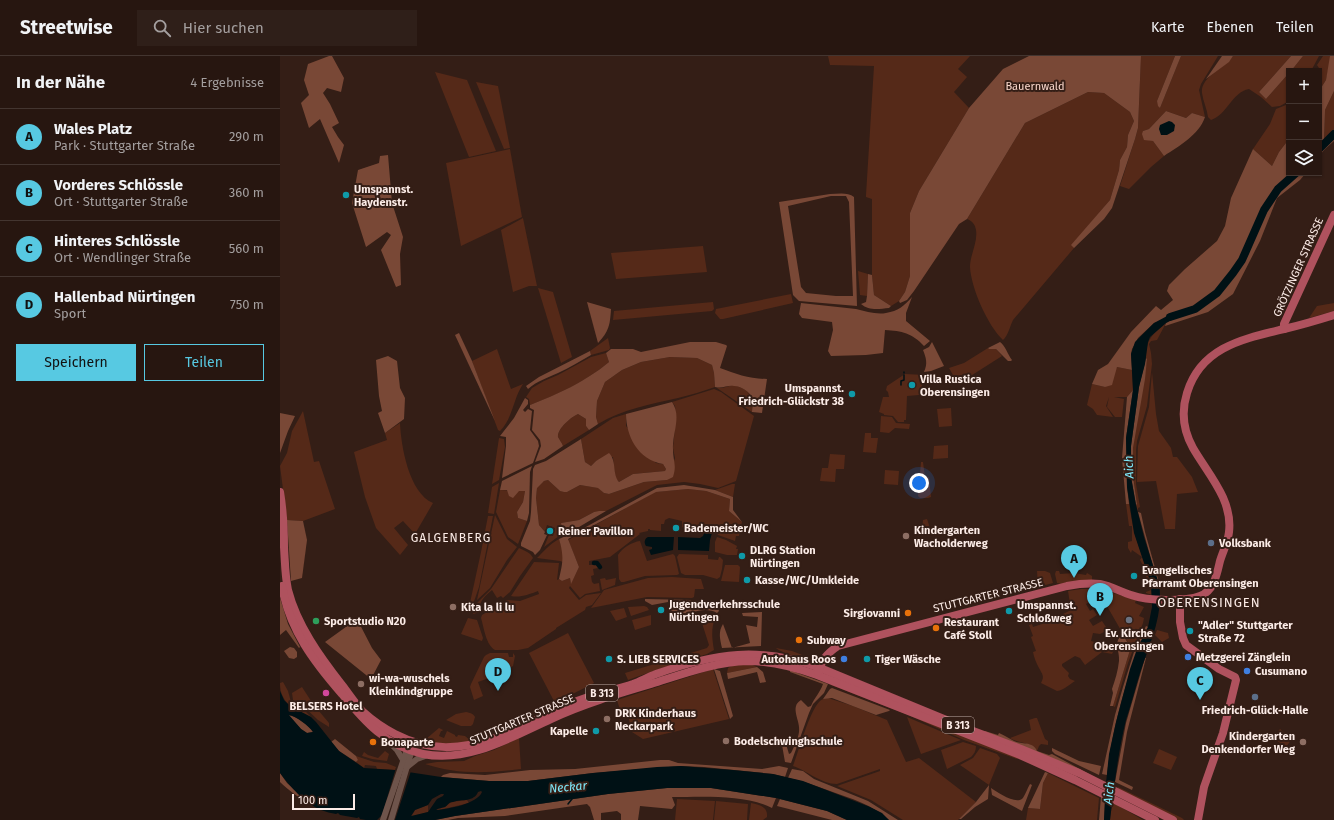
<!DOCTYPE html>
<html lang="de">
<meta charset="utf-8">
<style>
body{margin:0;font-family:"Fira Sans",sans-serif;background:#2f1f19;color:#f1f3f6}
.controls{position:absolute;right:12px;top:12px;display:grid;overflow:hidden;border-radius:0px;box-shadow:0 1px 3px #0004}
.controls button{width:36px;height:36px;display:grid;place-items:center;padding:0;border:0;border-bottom:1px solid #433530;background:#271610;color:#f1f3f6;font:20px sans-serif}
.scale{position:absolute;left:12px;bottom:10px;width:63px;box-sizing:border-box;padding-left:4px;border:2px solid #fcece7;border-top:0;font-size:11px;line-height:14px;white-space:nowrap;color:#fcece7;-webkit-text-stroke:3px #341e16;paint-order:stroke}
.you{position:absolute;left:639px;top:427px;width:14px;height:14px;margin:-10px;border:3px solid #fff;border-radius:50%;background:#1a73e8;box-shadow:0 0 0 6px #1a73e833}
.badge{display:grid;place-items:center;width:26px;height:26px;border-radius:50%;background:#57c9e2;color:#111;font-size:13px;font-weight:700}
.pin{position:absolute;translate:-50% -33px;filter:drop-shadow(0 1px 2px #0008)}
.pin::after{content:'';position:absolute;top:21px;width:14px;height:12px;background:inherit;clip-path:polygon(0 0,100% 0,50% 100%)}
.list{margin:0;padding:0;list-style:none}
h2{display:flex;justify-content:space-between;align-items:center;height:52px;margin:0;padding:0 16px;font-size:17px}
h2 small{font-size:13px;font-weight:400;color:#a49f9f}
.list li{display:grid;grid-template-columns:26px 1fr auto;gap:12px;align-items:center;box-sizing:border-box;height:56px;padding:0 16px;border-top:1px solid #433530}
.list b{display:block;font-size:15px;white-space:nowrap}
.list p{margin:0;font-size:13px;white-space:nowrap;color:#a49f9f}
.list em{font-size:13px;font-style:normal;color:#a49f9f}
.actions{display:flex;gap:8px;padding:12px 16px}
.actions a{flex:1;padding:9px 0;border:1px solid #57c9e2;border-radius:0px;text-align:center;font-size:14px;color:#57c9e2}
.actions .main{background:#57c9e2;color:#111}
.icon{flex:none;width:22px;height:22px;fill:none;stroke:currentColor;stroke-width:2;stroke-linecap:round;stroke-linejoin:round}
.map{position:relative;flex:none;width:1054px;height:764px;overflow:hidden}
header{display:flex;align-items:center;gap:24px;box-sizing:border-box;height:56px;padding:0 20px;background:#271610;border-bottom:1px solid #433530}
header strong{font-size:19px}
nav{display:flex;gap:22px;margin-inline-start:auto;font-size:14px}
.search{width:280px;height:36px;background:#2f1f19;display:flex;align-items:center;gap:10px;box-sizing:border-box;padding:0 14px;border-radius:0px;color:#a49f9f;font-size:15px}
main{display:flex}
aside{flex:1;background:#271610}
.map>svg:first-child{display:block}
.green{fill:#552918}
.forest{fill:#794836;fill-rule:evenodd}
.water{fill:#001115;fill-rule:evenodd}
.pier{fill:#341e16}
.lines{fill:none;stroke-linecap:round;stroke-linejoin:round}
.stream{stroke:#001115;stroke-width:1.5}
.canal{stroke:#001115;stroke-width:4.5}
.river{stroke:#001115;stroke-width:8}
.minor{stroke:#6e544b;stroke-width:6}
.major{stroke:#af525e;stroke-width:8}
.culture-dot{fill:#0f9aa8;stroke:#341e16;stroke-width:1.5}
.education-dot{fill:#8d6e63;stroke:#341e16;stroke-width:1.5}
.service-dot{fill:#5c6f8a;stroke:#341e16;stroke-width:1.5}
.food-dot{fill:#e8710a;stroke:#341e16;stroke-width:1.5}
.worship-dot{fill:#6b7280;stroke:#341e16;stroke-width:1.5}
.leisure-dot{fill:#2e9e5b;stroke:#341e16;stroke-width:1.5}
.shop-dot{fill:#3f7fe0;stroke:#341e16;stroke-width:1.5}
.hotel-dot{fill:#d1479c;stroke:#341e16;stroke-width:1.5}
.labels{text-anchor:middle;stroke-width:4;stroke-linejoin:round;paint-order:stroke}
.shield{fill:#341e16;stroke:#c0aea8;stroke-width:1}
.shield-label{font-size:10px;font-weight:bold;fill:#fcece7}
.park-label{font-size:11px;fill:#f9d7cb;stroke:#341e16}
.poi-label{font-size:11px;font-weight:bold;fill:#fcece7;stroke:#341e16;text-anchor:start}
.street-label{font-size:11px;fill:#fcece7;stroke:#341e16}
.water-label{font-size:12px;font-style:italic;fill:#7fecfe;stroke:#341e16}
.neighbourhood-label{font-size:12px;letter-spacing:1px;fill:#fcece7;stroke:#341e16}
.quarter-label{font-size:13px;letter-spacing:1px;fill:#fcece7;stroke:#341e16}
</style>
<header>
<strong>Streetwise</strong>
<div class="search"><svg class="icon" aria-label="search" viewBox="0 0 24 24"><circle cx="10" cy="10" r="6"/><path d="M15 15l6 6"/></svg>Hier suchen</div>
<nav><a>Karte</a><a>Ebenen</a><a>Teilen</a></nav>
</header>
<main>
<aside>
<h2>In der Nähe<small>4 Ergebnisse</small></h2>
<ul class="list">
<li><span class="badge">A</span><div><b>Wales Platz</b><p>Park · Stuttgarter Straße</p></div><em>290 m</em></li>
<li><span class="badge">B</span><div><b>Vorderes Schlössle</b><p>Ort · Stuttgarter Straße</p></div><em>360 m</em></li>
<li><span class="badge">C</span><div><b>Hinteres Schlössle</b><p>Ort · Wendlinger Straße</p></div><em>560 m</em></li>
<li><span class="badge">D</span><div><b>Hallenbad Nürtingen</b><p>Sport</p></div><em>750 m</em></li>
</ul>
<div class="actions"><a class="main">Speichern</a><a>Teilen</a></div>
</aside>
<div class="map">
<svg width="1054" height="764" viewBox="0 0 1054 764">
<rect width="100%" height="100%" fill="#341e16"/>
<!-- green -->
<g class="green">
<polygon points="548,0 690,0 678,13 687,21 674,36 689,52 639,135 630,157 630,220 625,236 619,245 611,250 594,239 592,219 592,143 586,141 586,139 594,10 550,9"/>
<polygon points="861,0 895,0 877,45 880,52 901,0 938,0 921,28 919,34 925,61 912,57 906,62 886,55 869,73 863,75 869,84 873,85 884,100 871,111 849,133 840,130 855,83 858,72"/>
<path d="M953,0H1011L979,36L986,43L1009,17V45L1000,50L992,51L981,41L969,33C952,36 947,59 931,64L928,61C927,53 923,45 922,37C920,21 945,12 953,0Z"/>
<polygon points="1023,0 1039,0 1031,15 1011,15"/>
<polygon points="1043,0 1050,0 1051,1 1046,24 1039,35 1039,25 1041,15 1037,9"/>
<polygon points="155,16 187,24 216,95 189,101"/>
<polygon points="196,26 218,30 230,92 224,93"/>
<polygon points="1054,35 1054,73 1044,86 1045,54"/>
<path d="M808,36L824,37L850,56L854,65L848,79L847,91L840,104L839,114L830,144L792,189L794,192L733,264C730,270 728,280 723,284C708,270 691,232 690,211C690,199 698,186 696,174C695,168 692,165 687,163L745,67Z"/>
<polygon points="1009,46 1009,83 999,96 992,110 973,93 990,68 996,53 1006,49"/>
<polygon points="230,93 242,161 181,190 166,107"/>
<polygon points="243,162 257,230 249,230 233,236 221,174"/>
<polygon points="423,190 427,216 336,223 331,197"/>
<polygon points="578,215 588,218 587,240 580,239"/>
<polygon points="258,232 273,236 292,301 281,307"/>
<polygon points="511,238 513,247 443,263 440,263 435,257 436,253"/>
<polygon points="433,246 434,253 432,255 333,264 334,255"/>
<polygon points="1054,247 1054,255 1029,262 1037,250"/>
<path d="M886,267L877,284L871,285L869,288L871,297L872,308L867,350L857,385L856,394V428L860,451L858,452V456L856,449L857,448C854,429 852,411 853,392C854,363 864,333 867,303L866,302C866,283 872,279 886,267Z"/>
<polygon points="328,282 330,292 329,294 311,299 310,295"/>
<polygon points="708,292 709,293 716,293 722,300 678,328 669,312 684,307"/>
<path d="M217,293L231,333L243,328C233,343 233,362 220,375L218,374L192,305Z"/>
<path d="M326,297L329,306C305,326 279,338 250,349L249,343L246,341L252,332L264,325L278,319L311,301Z"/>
<path d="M390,301L417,302L432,309L434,317L435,331C423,335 411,339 398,342C371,348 343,353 318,368L316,361L317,345L325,326L342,314L361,306Z"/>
<polygon points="837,311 852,314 853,334 847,341 834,341 844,343 842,361 835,361 827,351 829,341 826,350 833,361 817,359 813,353 807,349 812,328 825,331"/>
<polygon points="872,316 876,358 879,375 891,392 893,401 897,401 912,421 918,436 897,438 895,473 885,473 876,425 857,426 858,390 869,351"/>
<polygon points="625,318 645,319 639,339 627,340 626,364 624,364 624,366 618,366 613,360 604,359 604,358 599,356 603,341 609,341 608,336 606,334 607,330"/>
<path d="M453,329C470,333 473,340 472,356L437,332H442Z"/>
<polygon points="434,333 441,336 474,360 456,425 438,432 420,428 404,426 377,429 326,455 314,456 299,464 281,467 283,477 264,491 269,479 273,480 275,472 267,469 265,476 259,469 256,442 257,431 264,425 268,424 280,435 287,436 300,429 319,432 324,437 329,438 364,426 387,424 395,402 393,392 396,360 395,350 392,346"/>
<polygon points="671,352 672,370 659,371 657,353"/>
<polygon points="23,355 34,406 39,405 55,453 23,465 7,464 0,410 7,397 12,375"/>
<path d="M298,358L306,363V370L309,374L283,390C282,387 279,383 278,381C277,373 291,361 298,358Z"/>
<polygon points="346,358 346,370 376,407 383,408 386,413 385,415 353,418 339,426 335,422 333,401 316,405 311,410 305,406 301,383 333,362"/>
<polygon points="601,360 612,361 616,367 630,368 629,373 615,372 609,377 600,376"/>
<path d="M120,367C121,390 129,437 153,447L135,478L123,465L114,472L128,489L120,499L96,472L85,441L74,396L107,384L105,377Z"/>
<polygon points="585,377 591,377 591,382 598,382 596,397 583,396"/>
<polygon points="219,382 224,383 225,391 219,424 212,428"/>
<polygon points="668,389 668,402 653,403 654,390"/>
<polygon points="550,398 565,399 564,413 556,413 555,426 540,425 542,412 548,412"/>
<polygon points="641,406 643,406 645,421 649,421 651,441 648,442 640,442 638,440"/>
<polygon points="605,414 619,415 618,429 604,428"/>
<polygon points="219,427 214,458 208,457 212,431"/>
<polygon points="452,428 455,428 453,441 435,434"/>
<path d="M408,433L426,435L450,443L449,455L462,466L459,480H456L455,485L438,479L437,477V472L422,469L419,472L418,477L410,476L402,471V465L389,462L385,464L384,468H381V475L370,474V473H368V475L359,477L360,478L330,501L309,505V509H316L318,512L313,513L314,519L311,520L312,526L314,528L319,527L320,535L305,538L300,542L290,530L289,532L299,544L306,539L321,537L312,549L306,551L305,554L276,572V573L248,592L238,594H215C206,589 204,572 201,562L202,559L219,549L221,552L224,550L222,547L227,544L240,545L259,538L258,535C250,538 240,542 231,540L254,506L279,507L277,524L279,523L282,525L290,522L291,527L299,511L288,484L375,436Z"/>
<polygon points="220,434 245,435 243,446 237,456 238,462 247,465 238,488 228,481 216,456"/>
<path d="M846,448H849C851,460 853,473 857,485C863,503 871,520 872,539L866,537V536L871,534L870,526H867L865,513L860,504L862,501L852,494L851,497L848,492V486L852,485V470H849Z"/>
<polygon points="215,459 227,483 237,491 227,504 210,532 197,544"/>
<polygon points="208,460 213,460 199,531 190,557 188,556 201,496"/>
<polygon points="647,463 651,475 644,480 642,474 643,464"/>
<polygon points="437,481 446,484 457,490 456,493 458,493 457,499 447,499 435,496 435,486"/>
<path d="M279,483L283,496V506L280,505L257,502C264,495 270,488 279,483Z"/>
<path d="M360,485L367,505L393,498L395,500L399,518L397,519L365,520L344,526H341L339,523L338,499C342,492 352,486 360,485Z"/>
<path d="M239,492C245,495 250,496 253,502L240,520L230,536L223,542L221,540L217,542L212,534C205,540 198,546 200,556L193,558L196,548L211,533Z"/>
<polygon points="399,498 428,499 428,503 438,504 439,501 440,501 443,504 442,513 440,521 437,523 423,519 405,519 401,517 397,501"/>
<polygon points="445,509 458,509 460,511 459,526 441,525"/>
<polygon points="757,515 765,515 770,517 773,527 758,531"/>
<polygon points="776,515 779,515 780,518 794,517 806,519 807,517 812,520 812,524 781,528 777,527 775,518"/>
<polygon points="392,521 421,523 424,533 415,533 414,541 412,542 367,541 311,552 324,534 368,522"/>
<polygon points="325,522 326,524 336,522 335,529 322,534 320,523"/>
<path d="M801,533H809L811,539L814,543L806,548L810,555L813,553L817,559L809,564L813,570L822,565L828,574L820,578L813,577L811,585L835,592L832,598L822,596L805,609L800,602L795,600L782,608V610L789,617L788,620L790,623L795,625C790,628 784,634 777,635L761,627C765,620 762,618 759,612C756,607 754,601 753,596L756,595L751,581L753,580L749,569L752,568L753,571L765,567L791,554L788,535Z"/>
<polygon points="820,533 856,544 855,547 864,551 859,560 864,562 863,567 848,607 835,651 833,650 850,594 850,590 820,538 818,538"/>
<polygon points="364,550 367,551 369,554 351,560 348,551"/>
<polygon points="344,552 347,561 336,565 330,555"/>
<polygon points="371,559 371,569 355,574 352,564"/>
<path d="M424,559L435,562C431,573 432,582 434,594L427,598L382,612L348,624L345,617L427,592L429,589L420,561Z"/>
<polygon points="188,562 197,564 203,582 202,585 181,578"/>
<polygon points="877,574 888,577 889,582 882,586 875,579"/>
<polygon points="288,577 314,627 275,647 249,597"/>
<path d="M496,592L512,595L530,602L529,605C522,602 499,596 496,592Z"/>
<polygon points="210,597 228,597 229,601 233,601 233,597 235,600 233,610 228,613 224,606 206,612 209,622 198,626 203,640 194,644 190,631 191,628 204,601 206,599"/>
<polygon points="470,608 477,611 447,617 448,612 453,609"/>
<polygon points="433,613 449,663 363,683 352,676 348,660 340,654 337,644"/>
<path d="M3,626L8,635L11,646L23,653L31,661C15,653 0,648 0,627Z"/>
<polygon points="552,627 738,702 737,703 684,684 626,658 551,629"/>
<polygon points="22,631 33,648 49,667 49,671 38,664 18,645 15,646 13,644 12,637"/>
<path d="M548,642L573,650L607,664L626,706L639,702L696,746L678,764H623L591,744L557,730L600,715V713L557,728C541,728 528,715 513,710C519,694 529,657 539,646C542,643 544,642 548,642Z"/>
<path d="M186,656C190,657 193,657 195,661L193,668L191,670H181L166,664L176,658Z"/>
<polygon points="627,661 681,684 641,698"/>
<path d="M755,662H757L765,683L768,685V689L761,688L759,690L757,695C752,685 738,688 730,682L751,674L749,664Z"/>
<path d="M159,672L163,674L162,675H161L159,680L164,682L167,675L175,679V680L177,681L178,679L185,680L191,685L192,687C180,687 154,691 146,683Z"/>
<polygon points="1000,673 1012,683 1006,691 993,682"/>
<path d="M239,682L241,713C207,717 178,719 145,708L157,706L184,705L195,700L214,694Z"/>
<path d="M683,686L696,690C696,695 694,698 691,701L667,713L661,694Z"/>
<polygon points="700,692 717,698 720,702 709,729 680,709 693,702"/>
<polygon points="879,693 897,701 891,714 873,707"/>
<polygon points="105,695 109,698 107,705 92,703 82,700 84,696 88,699 98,702"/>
<polygon points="76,700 94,706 106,707 116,711 115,714 97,713 96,710 85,709 84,712 76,706 78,704"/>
<polygon points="768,717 819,742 817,764 746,764 748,752 760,753 763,727"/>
<polygon points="838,731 902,762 904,764 898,764 836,734"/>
<polygon points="397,743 435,745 433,764 395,764"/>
<polygon points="187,744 189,747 155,755 157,753 165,751 171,746"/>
<polygon points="436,745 468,748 467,764 434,764"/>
<polygon points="832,746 863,764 830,764"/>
<path d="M471,747C479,749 488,750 487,761L483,764H469Z"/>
<polygon points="148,749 148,756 131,761 135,754"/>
</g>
<!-- forest -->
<g class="forest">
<polygon points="49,0 52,0 64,22 61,36 47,32 43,37 50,48 59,67 52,71 58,81 64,89 59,107 40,63 29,72 21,47 29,39 24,24 28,8"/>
<polygon points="749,0 861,0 858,72 855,83 832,152 824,163 794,192 791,189 830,144 839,114 840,104 847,91 848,79 854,65 850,56 824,37 808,36 745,67 687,163 679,168 634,235 627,244 620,247 619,245 625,236 630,220 630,157 639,135 689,52 723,13"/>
<polygon points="895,0 901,0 880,52 878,50 877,45"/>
<polygon points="942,0 953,0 949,6 926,23"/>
<polygon points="1011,0 1023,0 1011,15 1009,15 1009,17 986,43 979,36"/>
<polygon points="1050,0 1054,0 1054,35 1045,54 1044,85 1054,73 1054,85 1045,93 1039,100 1039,35 1046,24"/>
<path d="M886,55L906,62L912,57L925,61C919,79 899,90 884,100L873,85L864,84L862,78L863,75L869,73Z"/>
<polygon points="1009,83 1009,117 1026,117 1020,124 997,142 980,185 953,238 928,256 885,270 886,267 901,259 874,267 858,282 852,293 851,298 852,314 837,311 832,329 825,331 812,328 818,314 828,308 851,276 876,250 881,254 893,244 887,235 889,229 905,213 937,185 945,170 951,142 973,93 992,110 999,96"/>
<polygon points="108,99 112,147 123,181 120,198 121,229 116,231 101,194 111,179 107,176 86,191 72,147 78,114 99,107 100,100"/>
<path d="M550,138C558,138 568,136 574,141L577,250L519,245L513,239L499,146ZM551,140H566L569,146L573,240H556L526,237L521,231L508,150Z"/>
<path d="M588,218L592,219L594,239L611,250L609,252C599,253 589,255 581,248L586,246L587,240Z"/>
<path d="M632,241L626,257V265L650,285L644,290C632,277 622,275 605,274L603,297L586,299L551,300L548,295L553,274L552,266L522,262L519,258L521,247C539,249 558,251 576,253C586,255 596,259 606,257C618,255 624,250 632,241Z"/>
<path d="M307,246L331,253C330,269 329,275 318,287Z"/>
<polygon points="179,277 192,305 215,365 175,279"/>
<path d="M410,286H436L446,289L447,290L440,312C456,318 470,323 487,323L482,357L472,356C472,351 474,346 472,342C470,336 461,330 454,330C447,329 443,333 435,331L434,317L432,309L417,302L390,301L361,306L342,314L325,326L317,345L316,361L318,368L309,374L306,370V363L298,358C291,361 277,373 278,381C279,383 282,387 283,390L264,403L255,406L261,390L260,384L252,374L254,354L250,352V349C278,338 305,326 329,306L326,297L331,293H353L361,296Z"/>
<path d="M652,286L664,310L651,315L644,316C648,307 646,302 643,294L649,291Z"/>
<path d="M720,286C725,289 728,299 732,304L731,305H728L716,293H709L708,292Z"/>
<path d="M310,295L311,299C300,305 289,312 278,317C267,322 257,325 248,333L246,330L259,321Z"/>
<polygon points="108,300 117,305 120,332 125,342 124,363 105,377 98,357 102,355 99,340 96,304"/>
<polygon points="866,302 867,303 865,323 853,392 853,420 857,448 856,449 851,421 851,390 859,331"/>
<polygon points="853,334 846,382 847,431 849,448 846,448 842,402 847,341"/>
<polygon points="245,342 248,344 248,348 243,354 245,356 248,353 252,355 250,374 258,385 259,390 253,407 222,422 226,390 226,381 220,380 234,362"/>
<path d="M392,346C402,360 392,378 393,393C393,405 397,409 393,421L387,424L364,426L329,438L324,437L318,432L300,429L287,436H284L280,435L268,424L264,425L257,432L256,442L259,469L265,476L264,478L267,479L260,494L255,499L253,496L241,490V487L250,465L251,456L253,413L255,409L266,405L301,383L305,406L311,410L316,405L329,397C337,405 332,418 339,426L353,418L385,415L386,413L383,408C358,404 346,380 346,358Z"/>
<polygon points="0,357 15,360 8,375 0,397"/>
<polygon points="252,410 250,416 249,457 247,465 238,462 237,456 243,446 245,435 239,435 233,442 229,440 227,434 220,434 222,425"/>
<path d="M404,429L435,434L453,441V454L462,466L449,455L450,443L426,435L408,433L376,436L288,483L299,511L291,528L290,522L282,525L279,523C283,506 284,500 279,483L304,472L377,432Z"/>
<polygon points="319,455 326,455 299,471 283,477 281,467 299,464 314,456"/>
<polygon points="858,456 861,457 865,476 879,526 879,532"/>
<polygon points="7,464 23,465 27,484 22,522 11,525"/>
<polygon points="0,542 8,568 20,591 19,592 6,574 0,579"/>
<path d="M365,543L412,544L413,548L437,550L439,555L437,557C425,550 411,557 398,561L391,557L388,546L372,549L365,545Z"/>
<path d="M482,556L481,590L442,592C440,583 438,576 443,568L452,592L470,587L466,569L477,571L478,561L463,560L462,557Z"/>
<polygon points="77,563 92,592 101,604 91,623 45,586"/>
<path d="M866,570L868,571C861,584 857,597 852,611C840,646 831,682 827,719L822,718L835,659L843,631L854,596Z"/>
<path d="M842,578L850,590V594L833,650H830L833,637L832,633C835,624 838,615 839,605C840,595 833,587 842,578Z"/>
<polygon points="10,591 14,592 17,596 17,601 14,603 9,602 4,595"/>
<polygon points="865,602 866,602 847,676 839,724 853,731 852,734 835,726 846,667"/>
<polygon points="477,611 483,616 486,626 480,627 477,616 448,623 447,617"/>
<polygon points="434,613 440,615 453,660 450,663"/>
<path d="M510,615H512L548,628L544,637L533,648L529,657L511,707L505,706L502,689L506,688L509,698L511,697C514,691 518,683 519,676C521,665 509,651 521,644L528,651L531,650C534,642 540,637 543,628L510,616Z"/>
<polygon points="552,632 610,654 609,655 596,659 552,642 543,643 550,633"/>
<path d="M8,659C16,660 29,669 33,676L27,677L21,673Z"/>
<path d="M705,675L718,679L719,677C725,680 729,682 734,685C742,689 753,685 757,695L769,699L772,698L822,725L702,676Z"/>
<polygon points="55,683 76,700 78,704 76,706 59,695 51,686"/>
<polygon points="772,692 799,705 821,710 819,719 775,698 772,695"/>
<polygon points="380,704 389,704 398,707 482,713 499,710 508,712 505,721 493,718 424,711 401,710 313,717 248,725 209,725 161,721 163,719 170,717 205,719 250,714 295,713"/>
<path d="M512,713L523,715L534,723L588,745L618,764H609C593,749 570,742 550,735C536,730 523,725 508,722Z"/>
<polygon points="765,716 768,717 763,727 760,753 748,752"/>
<path d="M0,717L7,727L30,747C20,743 8,734 0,726Z"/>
<path d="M750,728L752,729L742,755L712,739L711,732C717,736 734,748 742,743C745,740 747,733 750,728Z"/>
<polygon points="709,729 708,743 695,751 681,763 679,763 696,746"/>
<path d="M387,732H431L496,742L492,752C465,738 423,741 392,741L395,749L392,753L360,750L358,764H341V758L337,755L321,757V764H314L310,751L307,748L225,760L178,762L168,764H155L175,760L328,738Z"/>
<polygon points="821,741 825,743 824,764 819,764"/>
<polygon points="500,743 547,755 567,764 552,764 497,750"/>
</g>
<!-- water -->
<g class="water">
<polygon points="889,65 892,66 895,69 894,75 887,79 881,79 879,73 880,69"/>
<path d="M900,258L901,259L886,267L870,281L868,286L865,308L859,331L851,390V421L856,449L864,481L879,528C884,559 869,589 860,617C855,633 851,649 846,664C838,696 834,732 830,764H824L826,727L829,698L836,666L850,613L857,593L868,571L872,551L871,528L854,477L847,431L846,382L853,334L851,298L855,286L874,267L889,259Z"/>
<polygon points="425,475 432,477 430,484 429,495 398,494 398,481 420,482 423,480"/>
<path d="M368,481H394L393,494L371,499L369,494L372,493V491L366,490C364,487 364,483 368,481Z"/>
<path d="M0,635L4,644L10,650L31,661L36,666L59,695L84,712L115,714L161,721L209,725H248L313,717L377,711L401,710L453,714L493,718L523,725L590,751L602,757L609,764H567L547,755L496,742L431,732H387L328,738L175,760L155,764H86L80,763L79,761L77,762L60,759L58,757L56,758C51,757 46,756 41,754C25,747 10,731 0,717ZM9,659C16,660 29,670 33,676L27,677L21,673ZM201,735L202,736C197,748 168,753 156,754C159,752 162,752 165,751C168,749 169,746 173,746C182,743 194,746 198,736ZM161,738H164L163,740L157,743L148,756L131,760L135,754L148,749L152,743Z"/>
</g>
<!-- pier -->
<polygon class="pier" points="116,712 131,715 115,764 97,764 102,759"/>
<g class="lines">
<!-- stream -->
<g class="stream">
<polyline points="624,317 624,316"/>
<polyline points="621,329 621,325 624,324 624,319"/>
<polyline points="288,748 292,743"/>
</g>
<!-- canal -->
<polyline class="canal" points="314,507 317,507 320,511"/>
<!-- river -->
<g class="river">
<polyline points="1039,93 1054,78"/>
<polyline points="890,261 915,253 937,237 953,217 962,204 984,154 998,133 1016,117"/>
</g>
<!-- minor -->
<g class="minor">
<polyline points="111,688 117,694 123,704"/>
<polyline points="127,711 137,703 148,699"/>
<polyline points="103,764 130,685"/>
<polyline points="111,764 134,687"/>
</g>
<!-- major -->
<g class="major">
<polyline points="1004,273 1004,268 1054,159"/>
<path d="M0,436C3,454 4,472 4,491C5,505 5,520 8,534C17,569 40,601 62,629C69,638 75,647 82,655C92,664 103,672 115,678C150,696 181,694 217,681C242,672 265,658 290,648C310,639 332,635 353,628C361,625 368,621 376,618C435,597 480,590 540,612L693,675L741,693L799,717L893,764"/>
<path d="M2,530C9,573 34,606 62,638C85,666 106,690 143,698C189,707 231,681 271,663C303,648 337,638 371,628C403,618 434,606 468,605C492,605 515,611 537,619L740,699L795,724L875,764"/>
<polyline points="900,543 900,566 903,582 906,589 939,613 955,621 956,624 943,677 924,731 918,764"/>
<path d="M538,616C543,603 546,598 558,590L787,530C798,528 809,527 820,528C831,530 841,536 851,539C868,545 904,546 920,540C934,535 937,518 940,505C943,495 948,486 949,476C953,444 928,418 913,392C903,374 901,356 907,337C921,291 963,283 1004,273C1021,269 1038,264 1054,259"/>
</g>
</g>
<!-- markers -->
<g class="culture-dot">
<circle cx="66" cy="139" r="4"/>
<circle cx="632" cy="329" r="4"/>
<circle cx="572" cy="338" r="4"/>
<circle cx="396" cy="472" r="4"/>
<circle cx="270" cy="475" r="4"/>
<circle cx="462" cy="500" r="4"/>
<circle cx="854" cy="520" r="4"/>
<circle cx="467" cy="524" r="4"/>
<circle cx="381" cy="554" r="4"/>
<circle cx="729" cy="555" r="4"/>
<circle cx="910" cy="575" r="4"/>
<circle cx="329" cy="603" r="4"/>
<circle cx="587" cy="603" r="4"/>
<circle cx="316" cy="675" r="4"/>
</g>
<g class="education-dot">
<circle cx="626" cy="480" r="4"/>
<circle cx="173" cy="551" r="4"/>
<circle cx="81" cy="628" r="4"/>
<circle cx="327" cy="663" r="4"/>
<circle cx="446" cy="685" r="4"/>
<circle cx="1023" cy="686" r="4"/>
</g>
<g class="service-dot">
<circle cx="931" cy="487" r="4"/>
<circle cx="975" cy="641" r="4"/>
</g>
<g class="food-dot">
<circle cx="628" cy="557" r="4"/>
<circle cx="656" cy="572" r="4"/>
<circle cx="519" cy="584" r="4"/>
<circle cx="93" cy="686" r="4"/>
</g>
<circle class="worship-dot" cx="849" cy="564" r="4"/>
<circle class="leisure-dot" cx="36" cy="565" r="4"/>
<g class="shop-dot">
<circle cx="908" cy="601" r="4"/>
<circle cx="564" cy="603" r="4"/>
<circle cx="967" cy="615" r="4"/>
</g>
<circle class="hotel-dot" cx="46" cy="637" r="4"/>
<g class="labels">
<!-- shield labels -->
<g class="shield">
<rect x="306" y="629" width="32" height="16" rx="3"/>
<rect x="662" y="661" width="32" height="16" rx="3"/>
</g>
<g class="shield-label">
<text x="322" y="641">B 313</text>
<text x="678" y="673">B 313</text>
</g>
<!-- park labels -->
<g class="park-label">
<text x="755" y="34">Bauernwald</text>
</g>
<!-- poi labels -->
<g class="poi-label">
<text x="74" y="137">Umspannst.<tspan x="74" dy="13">Haydenstr.</tspan></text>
<text x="640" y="327">Villa Rustica<tspan x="640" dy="13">Oberensingen</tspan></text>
<text x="564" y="336" text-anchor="end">Umspannst.<tspan x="564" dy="13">Friedrich-Glückstr 38</tspan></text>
<text x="404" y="476">Bademeister/WC</text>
<text x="634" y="478">Kindergarten<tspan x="634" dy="13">Wacholderweg</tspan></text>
<text x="278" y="479">Reiner Pavillon</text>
<text x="939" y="491">Volksbank</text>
<text x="470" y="498">DLRG Station<tspan x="470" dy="13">Nürtingen</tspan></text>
<text x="862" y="518">Evangelisches<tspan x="862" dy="13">Pfarramt Oberensingen</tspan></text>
<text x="475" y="528">Kasse/WC/Umkleide</text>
<text x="389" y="552">Jugendverkehrsschule<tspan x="389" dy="13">Nürtingen</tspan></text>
<text x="737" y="553">Umspannst.<tspan x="737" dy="13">Schloßweg</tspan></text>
<text x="181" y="555">Kita la li lu</text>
<text x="620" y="561" text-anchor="end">Sirgiovanni</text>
<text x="44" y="569">Sportstudio N20</text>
<text x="664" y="570">Restaurant<tspan x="664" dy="13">Café Stoll</tspan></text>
<text x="918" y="573">"Adler" Stuttgarter<tspan x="918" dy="13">Straße 72</tspan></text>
<text x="849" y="581" text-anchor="middle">Ev. Kirche<tspan x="849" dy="13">Oberensingen</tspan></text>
<text x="527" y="588">Subway</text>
<text x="916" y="605">Metzgerei Zänglein</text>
<text x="337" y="607">S. LIEB SERVICES</text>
<text x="556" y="607" text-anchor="end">Autohaus Roos</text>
<text x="595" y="607">Tiger Wäsche</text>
<text x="975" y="619">Cusumano</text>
<text x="89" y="626">wi-wa-wuschels<tspan x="89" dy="13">Kleinkindgruppe</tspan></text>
<text x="46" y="654" text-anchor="middle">BELSERS Hotel</text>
<text x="975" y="658" text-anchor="middle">Friedrich-Glück-Halle</text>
<text x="335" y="661">DRK Kinderhaus<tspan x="335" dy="13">Neckarpark</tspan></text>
<text x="308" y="679" text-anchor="end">Kapelle</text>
<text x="1015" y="684" text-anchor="end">Kindergarten<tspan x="1015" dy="13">Denkendorfer Weg</tspan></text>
<text x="454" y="689">Bodelschwinghschule</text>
<text x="101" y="690">Bonaparte</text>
</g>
<!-- street labels -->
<g class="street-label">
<text transform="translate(1018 211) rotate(-66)" y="4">GRÖTZINGER STRASSE</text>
<text transform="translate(708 539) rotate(-14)" y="4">STUTTGARTER STRASSE</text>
<text transform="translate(242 663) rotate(-23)" y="4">STUTTGARTER STRASSE</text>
</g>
<!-- water labels -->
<g class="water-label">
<text transform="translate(849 411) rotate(-93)" y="4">Aich</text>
<text transform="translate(288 731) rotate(-5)" y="4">Neckar</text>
<text transform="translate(829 737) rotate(-83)" y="4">Aich</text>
</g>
<!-- neighbourhood labels -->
<g class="neighbourhood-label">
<text x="171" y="486">GALGENBERG</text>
</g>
<!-- quarter labels -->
<g class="quarter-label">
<text x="929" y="551">OBERENSINGEN</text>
</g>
</g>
</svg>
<div class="controls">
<button>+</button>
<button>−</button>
<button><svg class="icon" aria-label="layers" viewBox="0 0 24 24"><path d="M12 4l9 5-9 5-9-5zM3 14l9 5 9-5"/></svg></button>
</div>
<div class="scale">100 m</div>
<div class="you"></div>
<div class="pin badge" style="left:794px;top:522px">A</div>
<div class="pin badge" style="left:820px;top:560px">B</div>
<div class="pin badge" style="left:920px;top:644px">C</div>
<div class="pin badge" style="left:218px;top:635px">D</div>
</div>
</main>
